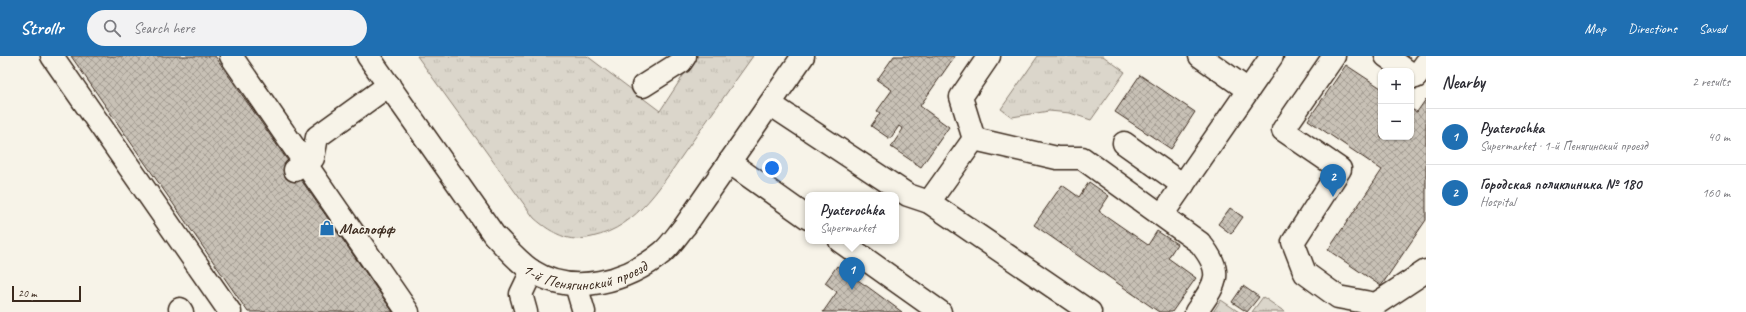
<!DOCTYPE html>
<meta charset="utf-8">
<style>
body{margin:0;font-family:Caveat,sans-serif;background:#f2f2f3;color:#2b2b33}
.controls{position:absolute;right:12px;top:12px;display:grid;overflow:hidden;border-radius:8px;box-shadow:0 1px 3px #0004}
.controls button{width:36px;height:36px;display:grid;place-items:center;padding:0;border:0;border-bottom:1px solid #e1e1e2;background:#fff;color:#2b2b33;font:20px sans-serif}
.scale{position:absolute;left:12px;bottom:10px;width:69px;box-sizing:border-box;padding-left:4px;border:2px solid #3b2a1e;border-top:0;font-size:11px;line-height:14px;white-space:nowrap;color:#3b2a1e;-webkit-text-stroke:3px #f7f3e8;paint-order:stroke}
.you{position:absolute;left:772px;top:112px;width:14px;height:14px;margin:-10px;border:3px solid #fff;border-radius:50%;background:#1a73e8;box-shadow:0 0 0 6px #1a73e833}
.badge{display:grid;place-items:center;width:26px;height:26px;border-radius:50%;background:#1f6fb2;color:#fff;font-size:13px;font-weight:700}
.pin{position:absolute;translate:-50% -33px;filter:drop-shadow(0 1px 2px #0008)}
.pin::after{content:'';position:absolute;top:21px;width:14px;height:12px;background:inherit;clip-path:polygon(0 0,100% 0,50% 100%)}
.popup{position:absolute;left:805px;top:136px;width:94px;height:52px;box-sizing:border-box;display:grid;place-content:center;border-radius:8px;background:#fff;filter:drop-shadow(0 1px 3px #0005);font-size:13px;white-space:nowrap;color:#7c7c81}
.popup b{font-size:15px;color:#2b2b33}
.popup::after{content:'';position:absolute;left:50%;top:100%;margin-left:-8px;border:8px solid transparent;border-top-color:#fff}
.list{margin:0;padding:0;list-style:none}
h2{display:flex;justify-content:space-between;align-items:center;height:52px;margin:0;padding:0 16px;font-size:17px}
h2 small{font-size:13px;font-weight:400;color:#7c7c81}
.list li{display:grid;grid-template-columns:26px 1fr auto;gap:12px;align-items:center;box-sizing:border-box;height:56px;padding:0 16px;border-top:1px solid #e1e1e2}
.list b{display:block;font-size:15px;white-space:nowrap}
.list p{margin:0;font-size:13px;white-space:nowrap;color:#7c7c81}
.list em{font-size:13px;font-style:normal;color:#7c7c81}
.icon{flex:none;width:22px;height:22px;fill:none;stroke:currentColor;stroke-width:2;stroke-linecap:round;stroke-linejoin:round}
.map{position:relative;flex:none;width:1426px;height:256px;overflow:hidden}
header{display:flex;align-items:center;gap:24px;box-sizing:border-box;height:56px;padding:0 20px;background:#1f6fb2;color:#fff}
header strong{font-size:19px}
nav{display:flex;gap:22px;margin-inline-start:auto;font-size:14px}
.search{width:280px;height:36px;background:#f2f2f3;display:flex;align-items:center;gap:10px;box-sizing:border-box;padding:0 14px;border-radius:22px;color:#7c7c81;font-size:15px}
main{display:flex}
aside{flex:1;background:#fff}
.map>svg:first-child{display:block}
.grass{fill:url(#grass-tufts);stroke:#8b8074}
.building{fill:url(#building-cross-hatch);stroke:#3b2a1e}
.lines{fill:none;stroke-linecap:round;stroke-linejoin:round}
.minor-casing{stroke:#3b2a1e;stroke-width:25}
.minor{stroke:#f7f3e8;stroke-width:22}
.labels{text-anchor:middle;stroke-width:3;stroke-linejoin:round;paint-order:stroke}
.poi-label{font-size:16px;font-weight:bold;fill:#3b2a1e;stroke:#f7f3e8;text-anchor:start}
.street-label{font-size:16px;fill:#3b2a1e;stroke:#f7f3e8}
</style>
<header>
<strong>Strollr</strong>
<div class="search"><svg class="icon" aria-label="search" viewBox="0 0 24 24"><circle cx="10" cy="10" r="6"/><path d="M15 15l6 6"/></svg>Search here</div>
<nav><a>Map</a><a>Directions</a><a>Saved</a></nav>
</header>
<main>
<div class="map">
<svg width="1426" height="256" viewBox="0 0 1426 256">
<defs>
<pattern id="grass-tufts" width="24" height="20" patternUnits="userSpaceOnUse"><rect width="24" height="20" fill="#dbd6cb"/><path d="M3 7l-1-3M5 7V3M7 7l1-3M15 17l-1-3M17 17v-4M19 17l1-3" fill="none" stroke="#bdb8ae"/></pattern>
<pattern id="building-cross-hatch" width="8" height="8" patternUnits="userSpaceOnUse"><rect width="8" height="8" fill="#c8c1b6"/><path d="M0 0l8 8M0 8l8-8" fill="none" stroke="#a49d93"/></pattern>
</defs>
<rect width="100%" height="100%" fill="#f7f3e8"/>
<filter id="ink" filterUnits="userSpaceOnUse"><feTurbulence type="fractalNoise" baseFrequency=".025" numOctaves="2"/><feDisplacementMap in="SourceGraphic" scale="8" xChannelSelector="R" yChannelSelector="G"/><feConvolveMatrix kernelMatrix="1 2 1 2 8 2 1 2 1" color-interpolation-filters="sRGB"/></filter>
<g filter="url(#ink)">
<!-- grass -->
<g class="grass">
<path d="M417,0H587L660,55L696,0H753C732,30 710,60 689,90C663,126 639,171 592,181C583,183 573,184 565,181C553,177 543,170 534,162Z"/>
<polygon points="1038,0 1103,0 1125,16 1091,64 1070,57 1049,55 1012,61 1001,53"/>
<polygon points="1263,241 1285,256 1252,256"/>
<polygon points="1221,244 1239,256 1213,256"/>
</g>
<!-- building -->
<g class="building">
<polygon points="71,0 215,0 393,256 248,256"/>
<polygon points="894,0 955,0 920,50 949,71 921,111 891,91 903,73 899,70 890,83 871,70 880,57 877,55 892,34 877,24"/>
<polygon points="1346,9 1381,32 1381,81 1411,81 1411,53 1417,56 1426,43 1426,164 1381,230 1328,194 1382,114 1308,64"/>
<polygon points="1140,19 1195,56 1171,93 1115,56"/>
<polygon points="1089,126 1109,140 1099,155 1148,189 1157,175 1177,188 1168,202 1196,222 1172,256 1159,256 1034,169 1062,129 1079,141"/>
<polygon points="1230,152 1243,161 1231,178 1218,168"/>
<polygon points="837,210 868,231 902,256 823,256 837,236 825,227"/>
<polygon points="1243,230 1259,241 1247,256 1232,246"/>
</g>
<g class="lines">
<defs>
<g id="minor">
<polyline points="52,0 230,256"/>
<polyline points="231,0 408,256"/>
<path id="s1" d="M368,0L494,179C506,191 517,205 532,215C573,241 628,225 663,196C671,189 678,178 685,170L803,0"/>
<polyline points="1200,0 1248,34"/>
<polyline points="1334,0 1283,74 1340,113 1293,186 1305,217 1338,241 1376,248 1426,215"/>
<polyline points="1386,0 1407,15"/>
<polyline points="1411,18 1416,21 1426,7"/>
<polyline points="643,30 681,6 685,0"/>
<polyline points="770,48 908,139 929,146 1090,256"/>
<polyline points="974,83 961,41 989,0"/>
<polyline points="1124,87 1183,129"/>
<polyline points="729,106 808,162"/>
<polyline points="295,114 313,102 317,81 389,29"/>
<path d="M929,146L974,83L1057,102H1082L1200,187C1225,218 1216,227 1196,256"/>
<polyline points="1162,159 1272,0"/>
<polyline points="840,185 940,256"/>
<polyline points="576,229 584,256"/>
<polyline points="180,253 182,256"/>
<polyline points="526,256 521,238 532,215"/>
</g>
</defs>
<!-- minor casing -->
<use href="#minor" class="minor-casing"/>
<!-- minor -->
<use href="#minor" class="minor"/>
</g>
</g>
<!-- icons -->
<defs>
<symbol id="shop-bare" viewBox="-9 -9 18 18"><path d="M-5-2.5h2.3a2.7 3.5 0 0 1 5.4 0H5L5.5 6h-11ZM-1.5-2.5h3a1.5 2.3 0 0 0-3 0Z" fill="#1f6fb2" stroke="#f7f3e8" stroke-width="2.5" paint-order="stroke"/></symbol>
</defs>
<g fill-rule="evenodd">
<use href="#shop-bare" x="316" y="161" width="22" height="22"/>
</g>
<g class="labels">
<!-- poi labels -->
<g class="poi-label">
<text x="339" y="178">Маслофф</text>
</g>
<!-- street labels -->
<g class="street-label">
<text dy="6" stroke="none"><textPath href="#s1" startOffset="327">1-й Пенягинский проезд</textPath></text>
</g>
</g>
</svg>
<div class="controls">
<button>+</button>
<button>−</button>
</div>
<div class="scale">20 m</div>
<div class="you"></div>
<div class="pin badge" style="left:852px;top:234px">1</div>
<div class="popup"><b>Pyaterochka</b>Supermarket</div>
<div class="pin badge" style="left:1333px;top:141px">2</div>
</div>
<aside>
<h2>Nearby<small>2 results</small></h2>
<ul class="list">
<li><span class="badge">1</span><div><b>Pyaterochka</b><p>Supermarket · 1-й Пенягинский проезд</p></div><em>40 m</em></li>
<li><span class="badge">2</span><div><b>Городская поликлиника № 180</b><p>Hospital</p></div><em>160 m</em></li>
</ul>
</aside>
</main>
